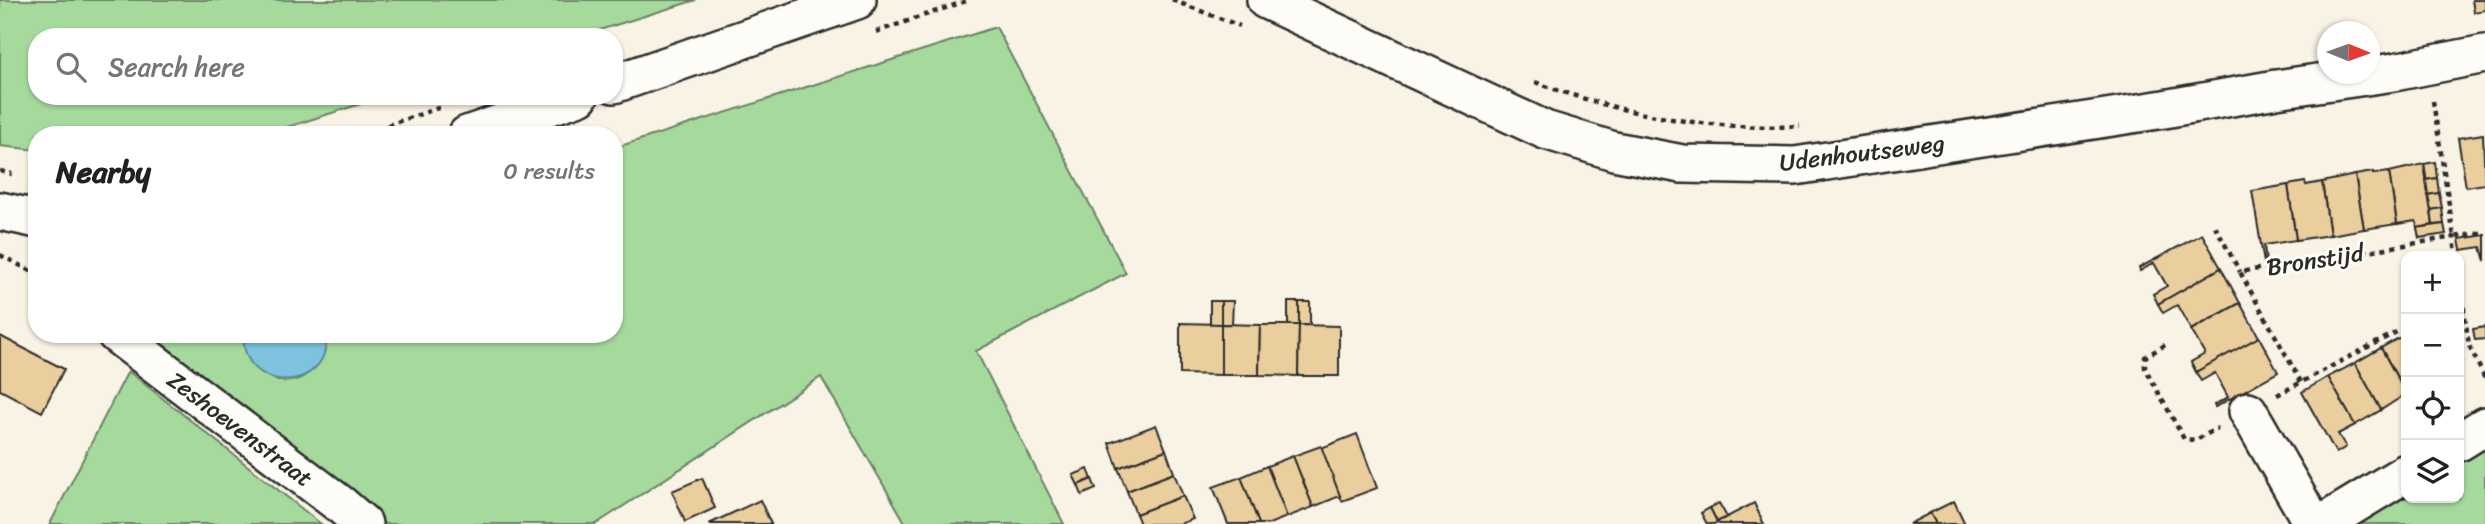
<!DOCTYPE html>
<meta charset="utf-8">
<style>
body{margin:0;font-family:Sriracha,sans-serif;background:#f2f2f2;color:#202124}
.controls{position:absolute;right:21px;bottom:21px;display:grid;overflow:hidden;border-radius:14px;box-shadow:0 2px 5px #0004}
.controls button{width:63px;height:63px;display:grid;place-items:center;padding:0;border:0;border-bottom:2px solid #e0e0e0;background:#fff;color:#202124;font:35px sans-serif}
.compass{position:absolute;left:2317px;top:21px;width:63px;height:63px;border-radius:50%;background:#fff;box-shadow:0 2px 5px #0004;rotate:91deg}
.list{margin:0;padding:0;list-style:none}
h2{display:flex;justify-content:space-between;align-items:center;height:91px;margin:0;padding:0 28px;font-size:30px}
h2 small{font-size:23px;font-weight:400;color:#757577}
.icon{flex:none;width:38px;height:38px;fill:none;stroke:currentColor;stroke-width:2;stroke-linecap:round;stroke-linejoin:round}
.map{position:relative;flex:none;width:2485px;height:524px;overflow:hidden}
.search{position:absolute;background:#fff;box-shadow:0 2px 5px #0004;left:28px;top:28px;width:595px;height:77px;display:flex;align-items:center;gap:18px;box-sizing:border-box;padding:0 24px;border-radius:28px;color:#757577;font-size:26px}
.panel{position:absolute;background:#fff;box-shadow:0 2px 5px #0004;left:28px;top:126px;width:595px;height:217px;border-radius:28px}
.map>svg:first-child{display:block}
.green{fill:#a6da9d;stroke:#688264;stroke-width:2}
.water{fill:#7dc3de;stroke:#5c8696;stroke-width:2}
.building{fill:#eace9e;stroke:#2b2b2b;stroke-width:2}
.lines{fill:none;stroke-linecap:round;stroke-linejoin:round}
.minor-casing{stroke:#2b2b2b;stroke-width:42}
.path{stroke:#2b2b2b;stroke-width:4.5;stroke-dasharray:5 5;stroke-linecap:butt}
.minor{stroke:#fdfcf7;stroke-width:37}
.labels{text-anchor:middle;stroke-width:6;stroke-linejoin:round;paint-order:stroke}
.street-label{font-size:24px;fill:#2b2b2b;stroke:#fdfcf7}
</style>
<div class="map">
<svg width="2485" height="524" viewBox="0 0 2485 524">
<rect width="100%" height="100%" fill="#f9f3e5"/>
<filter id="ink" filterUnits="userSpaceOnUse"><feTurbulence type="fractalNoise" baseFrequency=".0143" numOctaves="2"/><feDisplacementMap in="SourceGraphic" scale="14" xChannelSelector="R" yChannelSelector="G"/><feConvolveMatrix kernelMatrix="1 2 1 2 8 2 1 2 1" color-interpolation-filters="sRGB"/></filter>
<g filter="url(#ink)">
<!-- green -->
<g class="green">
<polygon points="0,0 696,0 577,37 37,37 37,96 386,96 262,135 37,135 37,150 0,146"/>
<path d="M996,27L1126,273L976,351L1064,524H906L821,377L596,524H382L269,433L162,351L155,334H244C242,365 281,397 308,373C316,366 322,349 327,339L326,334H614V148Z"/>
<polygon points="128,371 142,382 321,524 50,524"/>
<polygon points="2485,439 2485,524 2352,524 2406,490 2406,498 2459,498 2459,456"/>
</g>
<!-- water -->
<path class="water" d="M244,334H326C332,395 238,394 244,334Z"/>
<!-- building -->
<g class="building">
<polygon points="2472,0 2485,0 2485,10 2474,12"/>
<polygon points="2483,134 2485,184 2466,187 2458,138"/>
<polygon points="2435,162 2437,178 2426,180 2424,164"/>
<polygon points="2424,164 2433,225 2417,228 2416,221 2397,224 2389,172"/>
<polygon points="2373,172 2373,174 2389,172 2397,224 2364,229 2355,175"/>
<polygon points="2355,175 2364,229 2330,235 2322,182"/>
<polygon points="2437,178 2439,193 2428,195 2426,180"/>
<polygon points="2305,182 2306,185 2322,182 2330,235 2296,240 2288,185"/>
<polygon points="2288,185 2296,240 2264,245 2266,263 2264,263 2252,191"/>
<polygon points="2439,193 2442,208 2431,210 2428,195"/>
<polygon points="2442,208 2444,224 2433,225 2431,210"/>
<polygon points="2444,224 2446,234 2419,238 2417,228"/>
<polygon points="2202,234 2221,268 2158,304 2153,294 2167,286 2154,263 2140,271 2139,268"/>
<polygon points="2485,235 2485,261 2481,247 2461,250 2459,239"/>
<polygon points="2221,268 2240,303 2191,330 2177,305 2163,313 2158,304"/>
<rect x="1210" y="301" width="11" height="23"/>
<polygon points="1221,301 1233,301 1232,324 1221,324"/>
<rect x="1288" y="302" width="11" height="23"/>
<rect x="1299" y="302" width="11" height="23"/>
<polygon points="2240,303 2259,337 2196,372 2191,362 2205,354 2191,330"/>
<polygon points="1180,323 1221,324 1221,375 1180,374"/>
<polygon points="1221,324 1260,325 1259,375 1221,375"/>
<polygon points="1260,325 1299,325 1298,376 1259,375"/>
<polygon points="1299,325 1339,326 1339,376 1298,376"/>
<polygon points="2485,327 2485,339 2475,340 2473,329"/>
<polygon points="2406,334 2406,394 2381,348"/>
<polygon points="0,336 64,369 42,412 0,390"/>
<polygon points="2259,337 2278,372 2215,407 2214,405 2228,397 2215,373 2201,381 2196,372"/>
<polygon points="2381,348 2406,394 2381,410 2355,363"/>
<polygon points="2355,363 2381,410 2355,425 2328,377"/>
<polygon points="2328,377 2355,425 2338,434 2346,447 2336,453 2302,392"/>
<polygon points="1156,425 1166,450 1118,468 1109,443"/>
<polygon points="1357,434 1377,488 1342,501 1321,448"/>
<polygon points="1321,446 1340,496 1313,507 1293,456"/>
<polygon points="1166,450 1174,473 1127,491 1118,468"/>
<polygon points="1293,456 1313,507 1287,517 1267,466"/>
<polygon points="1267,466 1287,517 1269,524 1259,524 1241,477"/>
<polygon points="1088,469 1092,479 1078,485 1073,475"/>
<polygon points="1174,473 1183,496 1136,514 1127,491"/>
<polygon points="1241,477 1259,524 1228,524 1213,487"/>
<polygon points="702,478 715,508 685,522 672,491"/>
<polygon points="1092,479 1096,489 1082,495 1078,485"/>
<polygon points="1183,496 1193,519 1180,524 1140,524 1136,514"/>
<polygon points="760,500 771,524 709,524"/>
<polygon points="1954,501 1965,524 1936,524 1930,513"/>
<polygon points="1719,503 1727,517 1717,522 1710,508"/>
<polygon points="1754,503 1764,524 1719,524 1717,522"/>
<polygon points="1710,508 1717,522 1714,524 1707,524 1701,513"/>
<polygon points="1930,513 1936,524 1909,524"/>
</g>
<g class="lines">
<defs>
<g id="minor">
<polyline points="1266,0 1545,130 1614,151 1682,164 1795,166 2164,109 2276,89 2394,72 2485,54"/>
<polyline points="614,84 857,0"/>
<polyline points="467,135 579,96"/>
<polyline points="0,211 37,219"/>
<polyline points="116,334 341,505 363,524"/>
<polyline points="2248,411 2313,524"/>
<polyline points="2459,442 2485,426"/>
<polyline points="2322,524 2406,473"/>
</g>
</defs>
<!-- minor casing -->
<use href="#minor" class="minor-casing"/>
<!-- path -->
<g class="path">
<polyline points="1172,0 1240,26"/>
<polyline points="876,32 969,0"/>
<path d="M1535,82C1619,114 1710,131 1800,126"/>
<polyline points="2433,101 2454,237 2485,232"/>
<polyline points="359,135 444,106"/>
<polyline points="0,171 12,174"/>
<polyline points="2215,226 2240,272"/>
<polyline points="0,255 37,274"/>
<polyline points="2459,274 2462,297 2459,299"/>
<polyline points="2462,297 2469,345 2485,379"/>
<polyline points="2165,345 2145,357 2145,368 2184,439 2196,440 2218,428"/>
<polyline points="2301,382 2240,272 2454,237 2456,256"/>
<polyline points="2277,395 2406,327"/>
</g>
<!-- minor -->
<use href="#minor" class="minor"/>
</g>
</g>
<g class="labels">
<!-- street labels -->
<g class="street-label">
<text transform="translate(1862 153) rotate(-7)" y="8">Udenhoutseweg</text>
<text transform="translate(2315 260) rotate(-9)" y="8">Bronstijd</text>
<text transform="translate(240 429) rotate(37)" y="8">Zeshoevenstraat</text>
</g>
</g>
</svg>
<div class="controls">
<button>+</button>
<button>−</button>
<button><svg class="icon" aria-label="locate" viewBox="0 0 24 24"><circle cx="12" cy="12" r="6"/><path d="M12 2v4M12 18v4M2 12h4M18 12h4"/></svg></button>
<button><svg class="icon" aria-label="layers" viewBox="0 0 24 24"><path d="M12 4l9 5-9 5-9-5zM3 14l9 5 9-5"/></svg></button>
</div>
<svg class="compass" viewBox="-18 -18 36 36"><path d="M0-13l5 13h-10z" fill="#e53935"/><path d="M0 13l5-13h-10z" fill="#757577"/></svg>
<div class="search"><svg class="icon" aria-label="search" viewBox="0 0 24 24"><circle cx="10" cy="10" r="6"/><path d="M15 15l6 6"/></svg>Search here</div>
<section class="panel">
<h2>Nearby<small>0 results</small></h2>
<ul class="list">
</ul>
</section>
</div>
